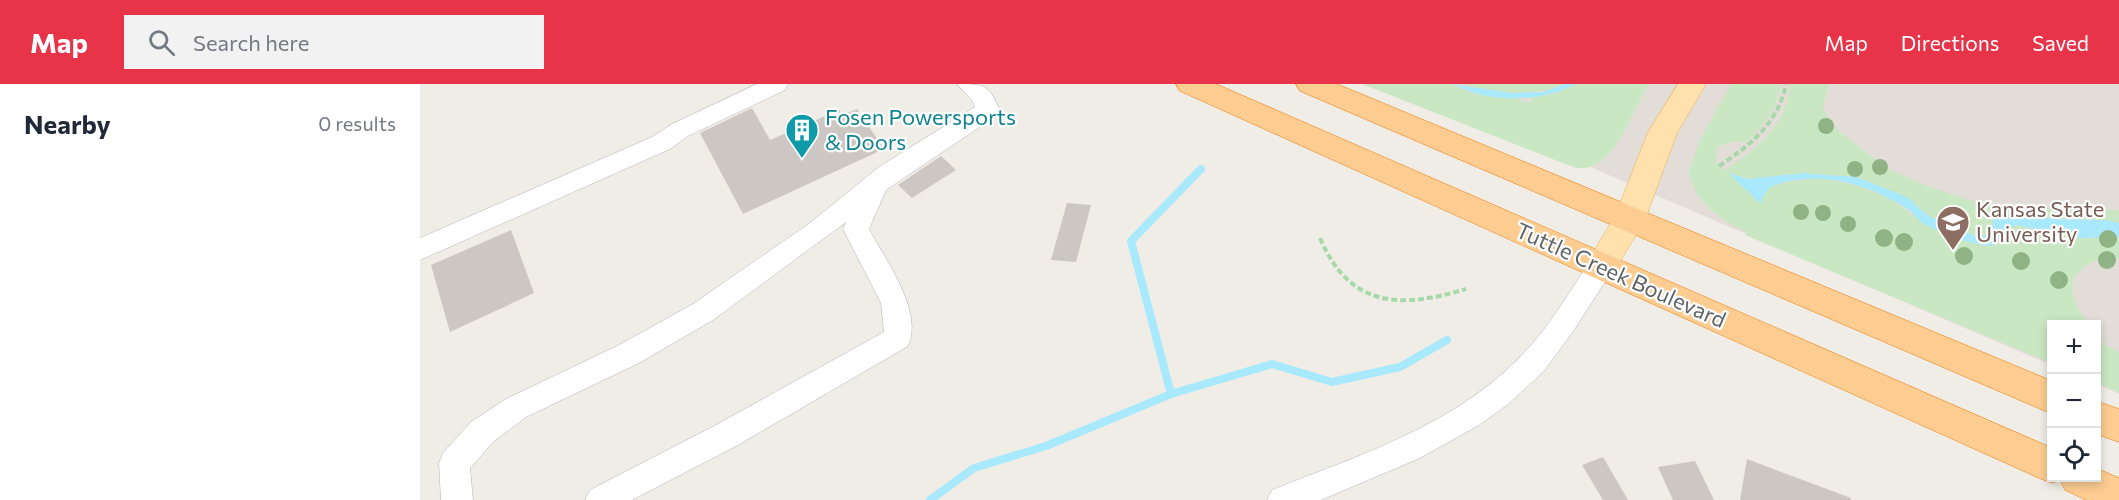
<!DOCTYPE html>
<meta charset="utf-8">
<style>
body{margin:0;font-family:Commissioner,sans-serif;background:#f2f2f3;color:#1f2937}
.controls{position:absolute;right:18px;bottom:18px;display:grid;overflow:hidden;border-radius:0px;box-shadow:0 3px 9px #0003}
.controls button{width:54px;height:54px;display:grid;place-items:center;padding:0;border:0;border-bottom:2px solid #e0e1e3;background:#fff;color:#1f2937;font:30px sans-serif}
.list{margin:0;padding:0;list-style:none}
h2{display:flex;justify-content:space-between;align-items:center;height:78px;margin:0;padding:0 24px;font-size:26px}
h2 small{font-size:20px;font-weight:400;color:#747a83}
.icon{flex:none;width:33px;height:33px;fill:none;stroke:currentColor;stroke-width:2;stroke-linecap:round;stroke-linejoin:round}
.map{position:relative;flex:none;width:1699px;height:416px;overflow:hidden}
header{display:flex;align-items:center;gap:36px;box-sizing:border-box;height:84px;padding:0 30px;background:#e83449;color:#fff}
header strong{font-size:28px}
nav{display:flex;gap:33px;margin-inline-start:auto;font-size:21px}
.search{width:420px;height:54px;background:#f2f2f3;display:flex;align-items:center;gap:15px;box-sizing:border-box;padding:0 21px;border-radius:0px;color:#747a83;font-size:22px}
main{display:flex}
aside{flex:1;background:#fff}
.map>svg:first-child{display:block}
.education{fill:#e3ddd7}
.green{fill:#cae7c3}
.water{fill:#a8e9fe}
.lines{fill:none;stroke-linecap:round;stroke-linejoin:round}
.stream{stroke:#a8e9fe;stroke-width:8}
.building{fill:#ccc7c3}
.minor-casing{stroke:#b1b5b8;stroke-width:1}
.major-casing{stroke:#f0ab5e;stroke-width:1}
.highway-casing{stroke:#f37902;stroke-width:1}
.path{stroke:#a6d9a9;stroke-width:4;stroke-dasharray:6 3;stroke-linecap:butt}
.minor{fill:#fff;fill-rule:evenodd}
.major{fill:#fee1ad;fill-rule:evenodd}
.highway{fill:#fccc91;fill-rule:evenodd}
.tree{fill:#90b385}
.labels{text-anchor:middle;stroke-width:4.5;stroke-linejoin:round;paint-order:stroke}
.culture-label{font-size:22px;fill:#0d838f;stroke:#fff;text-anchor:start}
.education-label{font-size:22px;fill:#785e54;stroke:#fff;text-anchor:start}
.street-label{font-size:22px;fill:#5e6366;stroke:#fff}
</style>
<header>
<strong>Map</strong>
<div class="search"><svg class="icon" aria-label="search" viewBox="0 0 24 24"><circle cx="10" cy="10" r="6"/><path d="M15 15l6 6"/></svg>Search here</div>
<nav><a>Map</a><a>Directions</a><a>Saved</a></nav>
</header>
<main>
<aside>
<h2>Nearby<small>0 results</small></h2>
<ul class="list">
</ul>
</aside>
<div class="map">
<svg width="1699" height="416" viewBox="0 0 1699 416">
<rect width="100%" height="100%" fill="#f0ece6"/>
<!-- education -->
<polygon class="education" points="977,0 1699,0 1699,310 1677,300 1676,240 1632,240 1631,281"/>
<!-- green -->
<g class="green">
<path d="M942,0H1032L1051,9L1097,14L1105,19L1112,17L1110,13L1127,11L1156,0H1229C1211,27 1193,94 1153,83Z"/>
<path d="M1044,0H1145C1113,13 1076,11 1044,0Z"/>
<path d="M1311,0H1360C1358,24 1344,42 1326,58L1316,57L1296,63V79L1305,86C1336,65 1368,41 1370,0H1409L1403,22L1407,33L1421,49L1467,84L1504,101L1559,119L1594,125H1626L1640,120L1699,127V139L1684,136L1635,135L1582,128L1571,148L1560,154L1508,132L1487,113L1436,93L1382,89L1328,95L1309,89L1341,120L1345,107L1352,101L1398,93L1442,103L1472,116L1506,141L1562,162L1579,157L1585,146L1596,141L1658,154L1699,153V174C1680,173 1652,182 1652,205C1653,217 1662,230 1668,240H1632L1631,279L1325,151L1327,148C1301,137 1274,118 1269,88L1279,58Z"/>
<polygon points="1676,252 1686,261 1699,268 1699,309 1677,298"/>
</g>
<!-- water -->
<g class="water">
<path d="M1032,0L1091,9L1123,8L1145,0H1156C1126,16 1086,18 1054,9C1046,7 1039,2 1032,0Z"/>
<path d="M1308,89L1328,95L1382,89L1436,93L1487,113L1508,132L1560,154L1571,148L1574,133L1582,128L1635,135L1684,136L1699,139V153L1658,154L1596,141L1585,146L1573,162C1552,161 1524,151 1506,141C1499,138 1495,131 1489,126C1453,103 1413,89 1370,97C1353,101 1345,102 1341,120Z"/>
</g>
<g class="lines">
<!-- stream -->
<g class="stream">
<polyline points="751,310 711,157 781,85"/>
<polyline points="510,416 554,384 626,362 751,310 852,280 912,298 980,283 1027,256"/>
</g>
</g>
<!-- building -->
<g class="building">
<polygon points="332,24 350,56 419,26 423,31 437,25 464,65 323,130 280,49"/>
<polygon points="521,72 536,86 492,114 478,101"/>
<polygon points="647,119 671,121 656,178 631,176"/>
<polygon points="91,146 114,209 30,248 11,181"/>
<polygon points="1183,373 1208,416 1183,416 1162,381"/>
<polygon points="1327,375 1431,414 1431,416 1320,416"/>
<polygon points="1275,377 1294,416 1253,416 1238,383"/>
</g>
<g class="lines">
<defs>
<g id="minor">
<polygon points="337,0 368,0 365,6 268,52 250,65 0,176 0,154 232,53 252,40"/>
<path d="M537,0C565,0 568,0 580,26L576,32L466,106L449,145C465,175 504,228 488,262L318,361L212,416H165L170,406L296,341L464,248L461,219L423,145L426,138L293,236L219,279L106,333L73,358L50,384L53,416H21L19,379L23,369L51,338L86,315L199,261L273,220L390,139L459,83L555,23L552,16Z"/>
<path d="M1181,171L1190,174L1194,182L1190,190L1154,246L1124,287L1087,321L1059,341L1000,374L901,416H847L852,406C940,371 1036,341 1103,270C1130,242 1150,207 1172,174Z"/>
</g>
<polygon id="major" points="1258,0 1286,0 1257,49 1225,136 1192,191 1181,195 1170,191 1165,182 1195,132 1228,48"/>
<g id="highway">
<polygon points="756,0 796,0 1632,364 1632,394 1676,394 1676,384 1699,394 1699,416 1666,416 1645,406 1640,396 1632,399 1619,394 760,7"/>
<polygon points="876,0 917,0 1632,297 1632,330 880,7"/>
<polygon points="1676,317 1699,325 1699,358 1676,350"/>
</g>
</defs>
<!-- minor casing -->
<use href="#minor" class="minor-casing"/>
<!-- major casing -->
<use href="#major" class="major-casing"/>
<!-- highway casing -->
<use href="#highway" class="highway-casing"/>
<!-- path -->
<g class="path">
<path d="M1299,82C1331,61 1358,39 1366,0"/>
<path d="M900,154C930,224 980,225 1046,205"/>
</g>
<!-- minor -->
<use href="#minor" class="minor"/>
<!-- major -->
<use href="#major" class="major"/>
<!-- highway -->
<use href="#highway" class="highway"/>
</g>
<!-- trees -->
<g class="tree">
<circle cx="1406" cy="42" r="8"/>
<circle cx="1460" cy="83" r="8"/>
<circle cx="1435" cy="85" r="8"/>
<circle cx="1381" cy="128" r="8"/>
<circle cx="1403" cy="129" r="8"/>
<circle cx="1428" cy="140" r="8"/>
<circle cx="1464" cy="154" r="9"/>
<circle cx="1688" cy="155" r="9"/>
<circle cx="1484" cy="158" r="9"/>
<circle cx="1544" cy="172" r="9"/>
<circle cx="1687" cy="176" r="9"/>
<circle cx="1601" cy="177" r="9"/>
<circle cx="1639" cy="196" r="9"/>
</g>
<!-- icons -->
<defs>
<symbol id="building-pin" viewBox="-11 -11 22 30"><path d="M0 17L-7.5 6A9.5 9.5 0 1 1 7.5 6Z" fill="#0f9aa8" stroke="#fff"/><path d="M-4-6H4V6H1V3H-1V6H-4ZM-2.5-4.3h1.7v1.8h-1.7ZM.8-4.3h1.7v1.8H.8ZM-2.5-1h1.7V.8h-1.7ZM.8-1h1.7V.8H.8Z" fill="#fff"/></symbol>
<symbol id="university-pin" viewBox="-11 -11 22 30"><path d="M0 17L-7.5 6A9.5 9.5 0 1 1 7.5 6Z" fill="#8d6e63" stroke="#fff"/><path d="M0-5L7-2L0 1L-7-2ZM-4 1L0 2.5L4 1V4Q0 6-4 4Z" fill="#fff"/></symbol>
</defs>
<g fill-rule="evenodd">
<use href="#building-pin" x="363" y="27" width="38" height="52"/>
<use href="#university-pin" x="1514" y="119" width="38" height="52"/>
</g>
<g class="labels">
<!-- culture labels -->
<g class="culture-label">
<text x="405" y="41">Fosen Powersports<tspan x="405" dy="25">&amp; Doors</tspan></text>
</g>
<!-- education labels -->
<g class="education-label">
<text x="1556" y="133">Kansas State<tspan x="1556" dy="25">University</tspan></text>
</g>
<!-- street labels -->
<g class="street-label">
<text transform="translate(1201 191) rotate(24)" y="8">Tuttle Creek Boulevard</text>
</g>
</g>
</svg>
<div class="controls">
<button>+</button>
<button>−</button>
<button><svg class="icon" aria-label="locate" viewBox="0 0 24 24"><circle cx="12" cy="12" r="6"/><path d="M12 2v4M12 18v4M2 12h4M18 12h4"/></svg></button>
</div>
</div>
</main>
